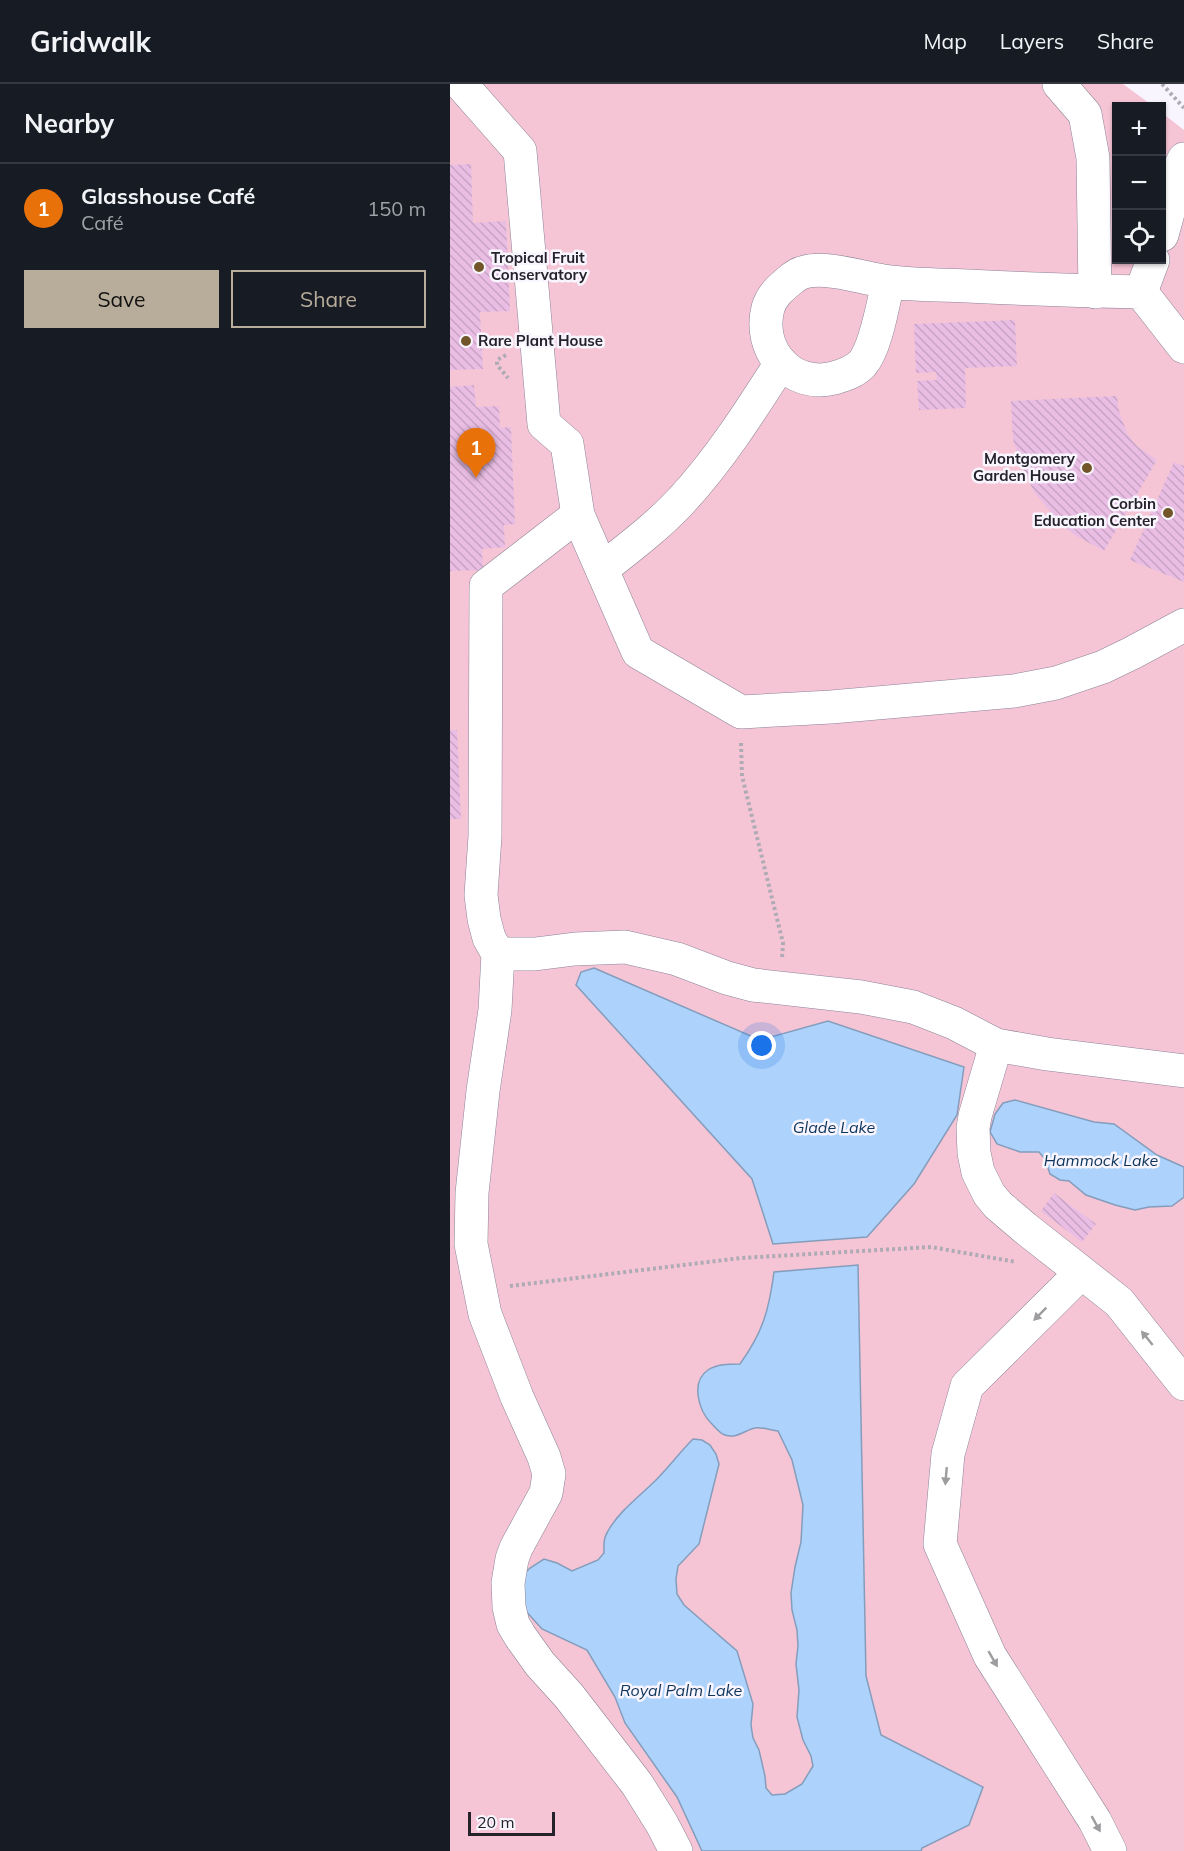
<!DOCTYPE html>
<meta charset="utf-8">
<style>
body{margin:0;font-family:Mulish,sans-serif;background:#20242c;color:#f1f3f6}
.controls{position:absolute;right:18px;top:18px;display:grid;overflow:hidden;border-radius:0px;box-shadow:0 2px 4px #0004}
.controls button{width:54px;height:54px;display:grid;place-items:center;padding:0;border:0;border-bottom:2px solid #363941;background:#171b24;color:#f1f3f6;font:30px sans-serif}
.scale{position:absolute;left:18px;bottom:15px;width:87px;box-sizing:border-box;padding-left:6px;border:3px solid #25222a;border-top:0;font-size:16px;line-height:21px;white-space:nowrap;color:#25222a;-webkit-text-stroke:4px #f8f5fe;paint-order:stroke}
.you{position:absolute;left:312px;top:962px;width:21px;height:21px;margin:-15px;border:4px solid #fff;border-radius:50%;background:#1a73e8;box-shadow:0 0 0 9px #1a73e833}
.badge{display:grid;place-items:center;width:39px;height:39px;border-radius:50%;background:#b8ac9a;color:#fff;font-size:20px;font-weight:700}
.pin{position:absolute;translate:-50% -50px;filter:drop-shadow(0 2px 3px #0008)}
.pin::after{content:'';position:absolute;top:32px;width:21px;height:18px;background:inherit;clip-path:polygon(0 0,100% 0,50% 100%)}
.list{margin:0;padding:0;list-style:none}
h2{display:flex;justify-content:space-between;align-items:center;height:78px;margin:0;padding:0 24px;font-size:26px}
h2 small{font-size:20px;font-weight:400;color:#9ea1a6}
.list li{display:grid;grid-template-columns:39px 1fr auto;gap:18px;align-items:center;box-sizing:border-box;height:90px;padding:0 24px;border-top:2px solid #363941}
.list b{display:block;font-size:22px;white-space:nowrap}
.list p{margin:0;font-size:20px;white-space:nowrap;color:#9ea1a6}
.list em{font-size:20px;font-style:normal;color:#9ea1a6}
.actions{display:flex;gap:12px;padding:18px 24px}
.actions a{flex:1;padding:14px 0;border:2px solid #b8ac9a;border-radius:0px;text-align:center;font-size:21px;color:#b8ac9a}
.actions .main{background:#b8ac9a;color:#111}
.icon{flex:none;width:33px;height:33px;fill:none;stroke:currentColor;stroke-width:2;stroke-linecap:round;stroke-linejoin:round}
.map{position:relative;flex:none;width:734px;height:1767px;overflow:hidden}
header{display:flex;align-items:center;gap:36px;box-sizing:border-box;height:84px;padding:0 30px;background:#171b24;border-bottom:2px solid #363941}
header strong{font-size:28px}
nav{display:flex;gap:33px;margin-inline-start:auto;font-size:21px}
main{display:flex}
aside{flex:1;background:#171b24}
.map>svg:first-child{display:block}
.garden{fill:#f6c5d5}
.water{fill:#add2fb;stroke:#849dbc;stroke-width:1.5}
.building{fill:url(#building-back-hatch)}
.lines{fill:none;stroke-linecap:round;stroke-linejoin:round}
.minor-casing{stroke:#8b8397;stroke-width:34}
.path{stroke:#aeabb4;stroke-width:4;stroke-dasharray:3 3;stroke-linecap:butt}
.minor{stroke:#fff;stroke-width:33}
.oneway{fill:#9d9c9f}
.poi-dot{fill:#725629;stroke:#f8f5fe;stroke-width:2}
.labels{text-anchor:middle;stroke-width:5;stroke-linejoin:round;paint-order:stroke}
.poi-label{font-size:15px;font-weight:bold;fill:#25222a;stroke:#f8f5fe;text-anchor:start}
.water-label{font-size:16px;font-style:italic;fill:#0d345a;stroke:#f8f5fe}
</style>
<header>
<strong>Gridwalk</strong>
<nav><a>Map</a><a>Layers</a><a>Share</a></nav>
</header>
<main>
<aside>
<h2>Nearby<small></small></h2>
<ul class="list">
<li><span class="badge" style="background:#e8710a">1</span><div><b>Glasshouse Café</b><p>Café</p></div><em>150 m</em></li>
</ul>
<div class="actions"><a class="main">Save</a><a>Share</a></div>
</aside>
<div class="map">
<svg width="734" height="1767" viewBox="0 0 734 1767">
<defs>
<pattern id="building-back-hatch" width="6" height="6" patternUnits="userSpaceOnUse" patternTransform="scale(1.5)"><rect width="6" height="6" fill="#eabee4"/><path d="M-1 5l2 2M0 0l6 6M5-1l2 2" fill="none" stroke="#c9a3c4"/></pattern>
</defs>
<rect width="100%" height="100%" fill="#f8f5fe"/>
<!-- garden -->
<polygon class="garden" points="0,0 673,0 703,22 666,22 666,176 712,176 712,29 734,46 734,1767 0,1767"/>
<!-- water -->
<g class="water">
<polygon points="144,884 310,956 378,937 514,983 507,1031 464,1100 417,1153 323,1160 302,1095 126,901 131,888"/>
<polygon points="565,1016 644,1038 664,1040 707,1071 734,1083 734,1113 722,1122 699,1123 685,1126 665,1121 636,1111 619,1097 610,1096 600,1090 595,1075 589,1068 570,1068 547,1060 540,1048 545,1030 553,1019"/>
<path d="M408,1181L416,1592L431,1651L533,1703L519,1741L472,1764L471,1767H252L227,1713L175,1639L165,1613L137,1566L92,1545L74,1525L71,1517L75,1489L80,1484L94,1475L107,1479L122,1487L148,1476L154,1469C154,1460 153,1455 158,1447C169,1427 190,1412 206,1396C219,1383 230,1368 243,1355L252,1356L260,1361L266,1370L269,1380L249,1460L228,1482L226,1495L227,1510L234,1521L287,1567L303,1620L301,1641L303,1654L309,1666L315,1692L316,1704L322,1711L335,1710L352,1700L363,1682L361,1672L353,1656L347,1633L349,1606L346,1580L348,1562L347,1546L342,1526L341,1509L345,1483L351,1458L353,1421L342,1376L328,1347C320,1346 313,1343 305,1344C295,1346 287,1355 275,1351C270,1350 265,1343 261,1339C249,1327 240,1298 258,1286C267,1280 279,1280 290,1280C313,1248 319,1226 324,1188Z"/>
</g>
<!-- building -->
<g class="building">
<polygon points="21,80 23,139 56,137 60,227 30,228 33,285 0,286 0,81"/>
<polygon points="565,236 567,282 515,284 516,324 469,326 467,297 487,296 486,288 466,289 464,240"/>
<polygon points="24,301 26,323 49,322 50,344 61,343 65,440 54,441 55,463 32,465 33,486 0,487 0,303"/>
<polygon points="667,312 669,327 677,349 687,362 707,376 654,467 623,450 608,437 584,408 568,373 563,355 561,317"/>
<polygon points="724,378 734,382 734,498 680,476"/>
<polygon points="0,646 7,646 11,735 0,735"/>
<polygon points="604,1109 646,1140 632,1158 591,1127"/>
</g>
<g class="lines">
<defs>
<g id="minor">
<polyline points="11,0 70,67 94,340 117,360 128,431"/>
<polyline points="609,0 635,30 643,74 645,208"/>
<polyline points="712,151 731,81 734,75"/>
<path d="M438,198C433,220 426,264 412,280C404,288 395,291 384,294C341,305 307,266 318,224C322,210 333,202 344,193C363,178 405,192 428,196C457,202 488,200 518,202C576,205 634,207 691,208L734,263"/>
<polyline points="691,208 703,176"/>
<path d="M152,485C180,463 208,442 232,416C270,375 301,326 331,279"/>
<polyline points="48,870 85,870 125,865 175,863 227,875 277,894 303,901 411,913 463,923 504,939 546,961 597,970 734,987"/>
<polyline points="546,961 525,1032 523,1044 524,1069 528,1088 539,1110 548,1121 575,1144 669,1218 734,1300"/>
<polyline points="631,1189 517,1302 498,1370 490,1460 540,1572 645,1737 660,1767"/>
<polyline points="226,1767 212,1740 187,1700 119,1612 90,1580 70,1552 63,1540 59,1523 58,1499 62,1475 66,1464 96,1409 99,1390 94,1373 67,1313 35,1230 21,1160 22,1109 33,1007 45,926 48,870 39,854 34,835 31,811 35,752 36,502 128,431 188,568 291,628 381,623 564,607 606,599 653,583 682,569 734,541"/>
</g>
</defs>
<!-- minor casing -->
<use href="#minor" class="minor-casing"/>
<!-- path -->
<g class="path">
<polyline points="712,0 734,24"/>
<polyline points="27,256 55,254"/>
<polyline points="56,271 47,276 47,281 58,294"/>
<polyline points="291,659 292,692 333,859 332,874"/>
<polyline points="60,1202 291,1174 481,1163 566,1178"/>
</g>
<!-- minor -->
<use href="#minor" class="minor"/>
</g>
<!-- one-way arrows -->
<defs><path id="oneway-solid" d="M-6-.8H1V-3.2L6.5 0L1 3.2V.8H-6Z" transform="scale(1.5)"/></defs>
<g class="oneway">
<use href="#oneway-solid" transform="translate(590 1230) rotate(135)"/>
<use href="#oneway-solid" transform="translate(697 1254) rotate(-129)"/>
<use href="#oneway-solid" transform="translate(496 1392) rotate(95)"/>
<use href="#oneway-solid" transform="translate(543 1575) rotate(60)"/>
<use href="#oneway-solid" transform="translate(646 1740) rotate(61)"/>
</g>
<!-- markers -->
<g class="poi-dot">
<circle cx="29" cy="183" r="6"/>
<circle cx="16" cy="257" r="6"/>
<circle cx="637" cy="384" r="6"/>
<circle cx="718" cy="429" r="6"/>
</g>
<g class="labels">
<!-- poi labels -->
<g class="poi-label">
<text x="41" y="179">Tropical Fruit<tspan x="41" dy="17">Conservatory</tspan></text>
<text x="28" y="262">Rare Plant House</text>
<text x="625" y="380" text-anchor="end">Montgomery<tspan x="625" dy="17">Garden House</tspan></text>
<text x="706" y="425" text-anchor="end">Corbin<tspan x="706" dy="17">Education Center</tspan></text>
</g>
<!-- water labels -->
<g class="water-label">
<text x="384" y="1049">Glade Lake</text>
<text x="651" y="1082">Hammock Lake</text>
<text x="231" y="1612">Royal Palm Lake</text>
</g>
</g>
</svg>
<div class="controls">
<button>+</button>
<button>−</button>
<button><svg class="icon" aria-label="locate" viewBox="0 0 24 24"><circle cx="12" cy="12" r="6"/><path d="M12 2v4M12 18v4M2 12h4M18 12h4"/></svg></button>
</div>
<div class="scale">20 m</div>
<div class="you"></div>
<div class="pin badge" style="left:26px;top:394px;background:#e8710a">1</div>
</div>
</main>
